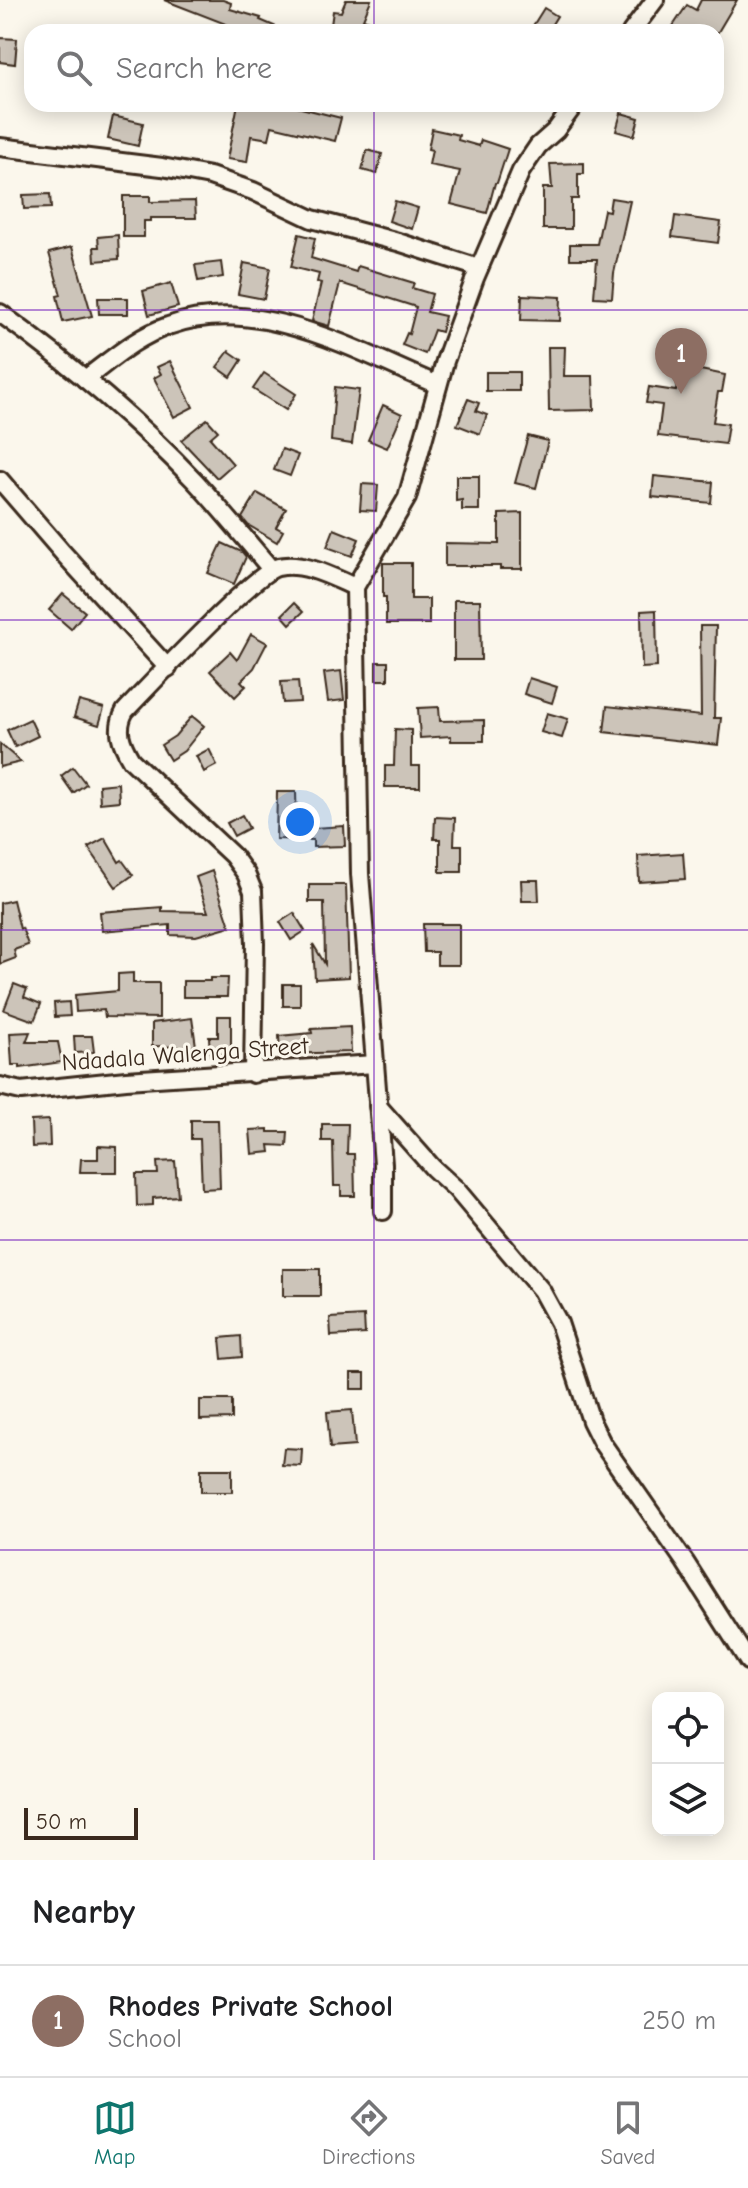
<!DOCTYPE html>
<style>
body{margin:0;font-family:"Comic Neue",sans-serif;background:#f6f6f6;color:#202124}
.controls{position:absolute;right:24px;bottom:24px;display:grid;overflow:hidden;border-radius:16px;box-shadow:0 4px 20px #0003}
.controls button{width:72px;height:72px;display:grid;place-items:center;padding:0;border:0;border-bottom:2px solid #e0e0e0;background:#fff;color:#202124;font:40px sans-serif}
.scale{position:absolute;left:24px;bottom:20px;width:114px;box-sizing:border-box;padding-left:8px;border:4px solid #3b2a1e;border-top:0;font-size:22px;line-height:28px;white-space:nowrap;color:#3b2a1e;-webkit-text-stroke:6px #fbf7ec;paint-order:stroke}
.you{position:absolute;left:300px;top:822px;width:28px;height:28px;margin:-20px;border:6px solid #fff;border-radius:50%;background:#1a73e8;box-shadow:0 0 0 12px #1a73e833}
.badge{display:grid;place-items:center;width:52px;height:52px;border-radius:50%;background:#0f766e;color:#fff;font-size:26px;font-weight:700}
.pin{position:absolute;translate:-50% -66px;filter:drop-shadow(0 2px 4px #0008)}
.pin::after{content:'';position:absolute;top:42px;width:28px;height:24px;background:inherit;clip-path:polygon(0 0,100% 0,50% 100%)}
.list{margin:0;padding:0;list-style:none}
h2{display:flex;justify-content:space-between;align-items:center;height:104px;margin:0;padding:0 32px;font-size:34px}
h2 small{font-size:26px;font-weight:400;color:#757577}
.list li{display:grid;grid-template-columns:52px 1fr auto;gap:24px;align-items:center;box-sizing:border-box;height:112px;padding:0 32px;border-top:2px solid #e0e0e0}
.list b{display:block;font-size:30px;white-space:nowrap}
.list p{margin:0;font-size:26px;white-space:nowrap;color:#757577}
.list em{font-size:26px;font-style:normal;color:#757577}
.icon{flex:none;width:44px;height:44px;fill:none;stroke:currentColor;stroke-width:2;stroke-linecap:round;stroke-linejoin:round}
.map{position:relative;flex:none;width:748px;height:1860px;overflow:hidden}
.search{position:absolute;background:#fff;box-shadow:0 4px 20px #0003;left:24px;right:24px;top:24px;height:88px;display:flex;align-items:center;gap:20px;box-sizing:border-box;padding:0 28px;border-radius:24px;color:#757577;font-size:30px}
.sheet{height:216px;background:#fff}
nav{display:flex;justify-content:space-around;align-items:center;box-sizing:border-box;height:112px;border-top:2px solid #e0e0e0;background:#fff;font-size:22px;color:#757577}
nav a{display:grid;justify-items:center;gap:4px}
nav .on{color:#0f766e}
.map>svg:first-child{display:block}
.building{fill:#ccc4b9;stroke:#3b2a1e;stroke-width:2}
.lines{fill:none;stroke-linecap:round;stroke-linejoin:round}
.minor-casing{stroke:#3b2a1e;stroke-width:22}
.minor{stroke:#fbf7ec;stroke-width:16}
.grid{fill:none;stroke:#7b2cbf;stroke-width:2;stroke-opacity:0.55}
.labels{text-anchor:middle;stroke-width:6;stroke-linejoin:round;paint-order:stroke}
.street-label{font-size:24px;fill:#3b2a1e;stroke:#fbf7ec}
</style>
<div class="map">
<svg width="748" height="1860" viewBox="0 0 748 1860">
<rect width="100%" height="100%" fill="#fbf7ec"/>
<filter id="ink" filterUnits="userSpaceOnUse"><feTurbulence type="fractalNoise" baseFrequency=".0125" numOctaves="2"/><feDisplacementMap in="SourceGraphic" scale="16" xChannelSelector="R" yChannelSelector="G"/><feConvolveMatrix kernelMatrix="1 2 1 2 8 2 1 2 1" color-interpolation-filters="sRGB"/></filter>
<g filter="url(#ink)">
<!-- building -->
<g class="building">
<polygon points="164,0 223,0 231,3 230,9 261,18 260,20 288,32 229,32 231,26"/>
<polygon points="346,0 371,0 363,19 395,29 394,32 330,32 333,11 341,12"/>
<polygon points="701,0 737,0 718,32 669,32 687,5 696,10"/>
<polygon points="544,8 557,16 547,32 529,32"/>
<polygon points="0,38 17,39 15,64 0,62"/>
<polygon points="238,104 293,106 341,118 335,141 272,126 269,139 251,136 247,162 227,159"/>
<polygon points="621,113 639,118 634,136 616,131"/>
<polygon points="113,116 143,123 138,146 108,139"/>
<polygon points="432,129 459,135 458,140 479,146 481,140 508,149 497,183 495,183 487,213 451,204 460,171 429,165 432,150 428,149"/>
<polygon points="367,150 382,154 377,174 362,170"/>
<polygon points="584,163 584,174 578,174 578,199 571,199 571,229 543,229 543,188 552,188 550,164"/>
<polygon points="50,194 51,208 24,209 23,195"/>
<polygon points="123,196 150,196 150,202 195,201 196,218 150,218 150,221 144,221 144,237 123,237"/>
<polygon points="611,198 630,201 614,273 612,298 594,297 597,259 570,259 570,244 597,244 604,210 609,211"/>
<polygon points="395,201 418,208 412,229 389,221"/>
<polygon points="675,216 721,222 718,243 672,237"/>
<polygon points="299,234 315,238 311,258 356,272 358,266 414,283 412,288 432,294 427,312 445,316 441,332 434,330 425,354 402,345 407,333 409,334 416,307 340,283 329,326 312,321 321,283 317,282 319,274 291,267"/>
<polygon points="118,235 119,259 95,261 94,247 99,247 98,237"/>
<polygon points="72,247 92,316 63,322 57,296 61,295 49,253"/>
<polygon points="221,262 223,277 198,281 195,265"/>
<polygon points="244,263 270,268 264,299 238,294"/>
<polygon points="171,283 178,307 149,315 143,291"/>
<polygon points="522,295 561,297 560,321 521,320"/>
<polygon points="98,298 128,298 128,314 99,314"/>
<polygon points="548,347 565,347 564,376 593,376 594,410 549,411"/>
<polygon points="229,351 242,360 231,377 217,367"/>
<polygon points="170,361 193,407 174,417 154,378 161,374 157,367"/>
<polygon points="681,366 725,375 722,392 718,392 713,422 728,424 725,444 658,436 662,405 646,403 649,387 676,391"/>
<rect x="486" y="372" width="33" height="19"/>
<polygon points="264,373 296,394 286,410 253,389"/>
<polygon points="335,387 359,390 352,444 331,441"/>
<polygon points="468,399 479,403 476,411 487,415 480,434 457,425"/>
<polygon points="383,405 402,414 387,448 368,440"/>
<polygon points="207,419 218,431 210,438 233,464 217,478 181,440"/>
<polygon points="528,436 548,441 536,488 515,483"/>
<polygon points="282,449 298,455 290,476 274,470"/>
<polygon points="456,476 479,476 479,510 462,510 462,500 456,501"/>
<polygon points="654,476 713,482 711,503 652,497"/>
<polygon points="362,484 378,485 376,511 360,510"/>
<polygon points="257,493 286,509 276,527 283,531 277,542 248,525 242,518"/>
<polygon points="522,513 522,569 500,569 500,566 445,566 445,543 499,544 499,514"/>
<polygon points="334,529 359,539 352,556 327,547"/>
<polygon points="222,543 242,552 246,557 234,584 208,573"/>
<polygon points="383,563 411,563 411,599 429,599 429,624 386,624 386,597 383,597"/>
<polygon points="63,594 85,612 71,629 49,610"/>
<polygon points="454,600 480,600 481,660 454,660"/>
<polygon points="294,603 303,612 290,624 282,615"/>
<polygon points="656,610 657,667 642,668 641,611"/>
<polygon points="700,626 716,626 714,718 721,718 718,745 604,732 607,706 701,716"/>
<polygon points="251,634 267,643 254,668 241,681 246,686 235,697 210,671 230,652 237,660"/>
<rect x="376" y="662" width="12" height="18"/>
<polygon points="341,671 344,700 328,702 324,673"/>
<polygon points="529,678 557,687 552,703 524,694"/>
<polygon points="298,681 300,702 283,703 281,682"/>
<polygon points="79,701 104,708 99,725 74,717"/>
<polygon points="439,707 440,721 484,720 484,741 451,741 451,736 420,738 418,708"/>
<polygon points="547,713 568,719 562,738 541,732"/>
<polygon points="192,716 204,726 184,751 170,760 161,745 175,736"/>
<polygon points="30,719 38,736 15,747 7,730"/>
<polygon points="395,729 411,730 411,766 420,766 420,787 385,787 385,766 394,766"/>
<polygon points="0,744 21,762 0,767"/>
<polygon points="209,749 217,765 204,772 196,756"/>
<polygon points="73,767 86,784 73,793 61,776"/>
<polygon points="118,783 119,801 100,803 99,785"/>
<polygon points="277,792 296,792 297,829 344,826 345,846 313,847 313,840 276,839"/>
<polygon points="242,815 249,828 234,836 227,823"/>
<polygon points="435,817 455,818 454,845 462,845 462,872 440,872 440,839 434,839"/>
<polygon points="105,838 119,862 122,860 133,875 116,887 88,847"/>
<polygon points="683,853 685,879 639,882 638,856"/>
<polygon points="212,871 230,926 196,936 170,935 170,925 102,931 100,912 162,907 162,911 208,912 196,877"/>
<polygon points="521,880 538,880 539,901 522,901"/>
<polygon points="309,885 346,885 349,977 315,979 313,944 325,964 324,902 309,902"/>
<polygon points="13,900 20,929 22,928 28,945 14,950 16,958 0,964 0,903"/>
<polygon points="294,913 305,931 291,940 280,922"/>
<polygon points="423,924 459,924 459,965 437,965 437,952 424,952"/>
<polygon points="133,973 133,983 159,983 159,1018 105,1017 104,1010 76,1012 75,995 118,991 118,974"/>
<polygon points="210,978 228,978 227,997 183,997 183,981 210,981"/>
<polygon points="14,984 27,989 24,997 41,1004 34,1021 4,1010"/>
<rect x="283" y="984" width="17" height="22"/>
<polygon points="69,1002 70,1016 55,1017 54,1003"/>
<polygon points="218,1016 231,1016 231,1054 210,1055 209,1037 218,1037"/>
<polygon points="192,1018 196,1046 179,1049 179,1047 152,1046 152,1023"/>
<polygon points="350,1027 351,1052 280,1054 279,1036 312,1033 311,1029"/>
<polygon points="30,1032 26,1042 58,1042 62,1062 20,1068 20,1065 12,1065 10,1033"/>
<polygon points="74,1036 92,1036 94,1052 75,1053"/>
<polygon points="49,1120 50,1146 32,1147 31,1121"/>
<polygon points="191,1120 218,1120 220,1188 202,1189 200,1139 191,1139"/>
<polygon points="322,1124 348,1124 347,1154 354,1154 355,1196 341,1196 341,1186 334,1186 333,1141 322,1141"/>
<polygon points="268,1129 268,1132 288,1132 287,1146 269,1145 270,1152 252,1154 250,1130"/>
<polygon points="98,1146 117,1147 117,1172 80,1172 81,1159 98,1159"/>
<polygon points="175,1161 178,1196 153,1198 153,1205 137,1206 136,1174 158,1174 157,1162"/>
<rect x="283" y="1269" width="37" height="27"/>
<polygon points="364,1316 365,1334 331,1336 330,1318"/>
<polygon points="241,1336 242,1357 222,1359 220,1338"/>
<rect x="351" y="1373" width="14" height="16"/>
<polygon points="200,1400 232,1400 232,1419 200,1420"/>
<polygon points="352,1410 355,1446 330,1448 327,1412"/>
<polygon points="284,1448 302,1449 301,1466 282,1465"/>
<rect x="201" y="1469" width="31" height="23"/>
</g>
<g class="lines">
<defs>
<g id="minor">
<polyline points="631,32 655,0"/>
<polyline points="0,147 162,167 210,176 253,191 312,219 398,242 479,268"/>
<path d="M0,313C69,363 136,419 195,481C221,509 246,540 271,569"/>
<path d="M85,379C112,359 136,337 168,326C257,293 356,351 438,385"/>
<polyline points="0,480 63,553 168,668"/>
<path d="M253,1074L255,944L253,891L246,874L233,856L131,760C121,743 115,729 125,711C147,688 257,571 278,567C303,561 332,577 355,587"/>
<polyline points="0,1086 21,1091 126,1080 375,1064"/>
<polyline points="378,1106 433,1168 456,1189 541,1290 559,1323 591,1421 602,1443 685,1562 748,1661"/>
<polyline points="383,1211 383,1164 360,874 355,587 407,498 445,361 475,278 521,171 538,146 556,130 575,104"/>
</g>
</defs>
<!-- minor casing -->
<use href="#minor" class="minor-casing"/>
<!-- minor -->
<use href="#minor" class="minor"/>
</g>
</g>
<!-- grid -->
<path class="grid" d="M374,0V32M374,104V1860M0,310H748M0,620H748M0,930H748M0,1240H748M0,1550H748"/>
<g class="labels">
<!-- street labels -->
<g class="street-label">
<text transform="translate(185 1054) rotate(-4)" y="8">Ndadala Walenga Street</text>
</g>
</g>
</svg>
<div class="controls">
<button><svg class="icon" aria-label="locate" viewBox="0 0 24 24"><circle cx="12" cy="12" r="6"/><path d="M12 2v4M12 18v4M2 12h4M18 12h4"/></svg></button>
<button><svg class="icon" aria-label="layers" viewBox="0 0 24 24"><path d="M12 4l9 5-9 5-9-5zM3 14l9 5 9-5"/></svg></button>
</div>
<div class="scale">50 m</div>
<div class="you"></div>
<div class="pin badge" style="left:681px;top:394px;background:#8d6e63">1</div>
<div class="search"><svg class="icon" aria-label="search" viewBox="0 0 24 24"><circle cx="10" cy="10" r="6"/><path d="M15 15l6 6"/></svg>Search here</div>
</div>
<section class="sheet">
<h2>Nearby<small></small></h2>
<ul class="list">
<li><span class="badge" style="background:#8d6e63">1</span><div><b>Rhodes Private School</b><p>School</p></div><em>250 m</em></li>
</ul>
</section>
<nav>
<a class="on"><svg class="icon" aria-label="map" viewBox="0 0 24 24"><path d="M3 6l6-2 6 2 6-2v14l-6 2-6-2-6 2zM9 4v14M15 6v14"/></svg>Map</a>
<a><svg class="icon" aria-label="directions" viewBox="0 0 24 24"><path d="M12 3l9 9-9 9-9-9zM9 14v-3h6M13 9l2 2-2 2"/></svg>Directions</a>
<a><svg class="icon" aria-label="saved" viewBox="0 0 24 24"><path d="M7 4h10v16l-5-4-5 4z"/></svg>Saved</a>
</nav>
